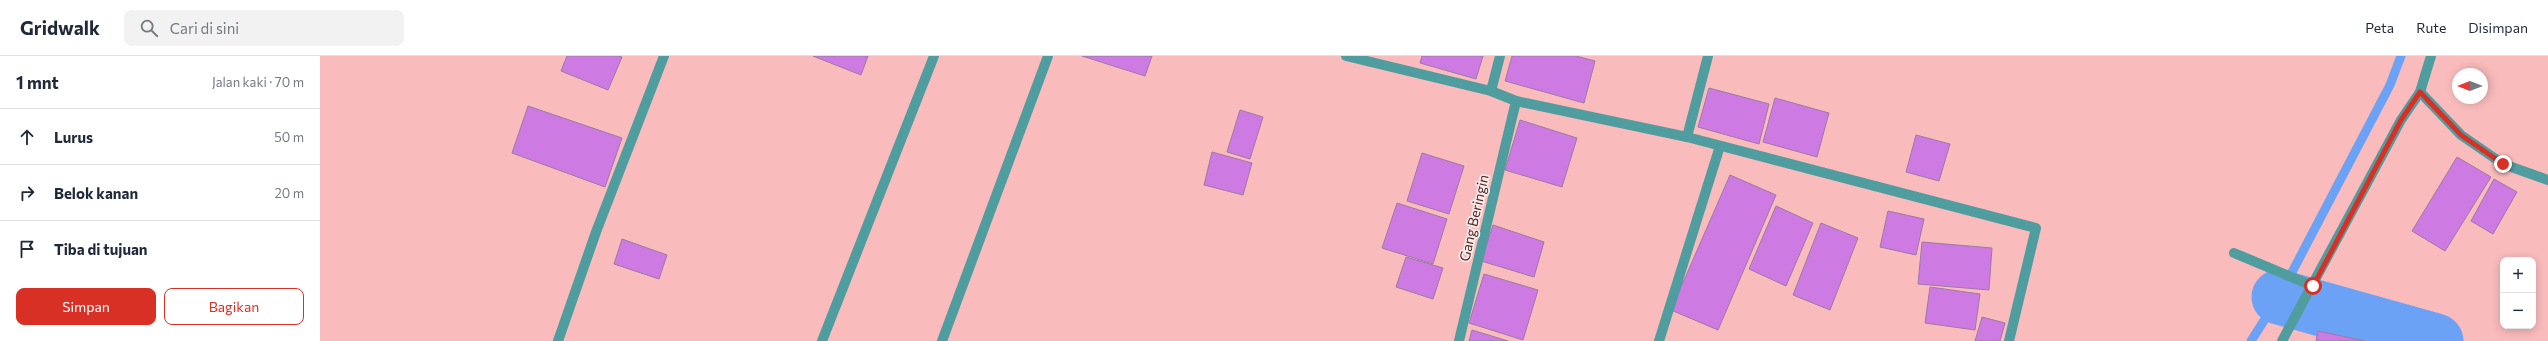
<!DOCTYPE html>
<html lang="id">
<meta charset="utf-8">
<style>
body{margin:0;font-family:Commissioner,sans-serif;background:#f2f2f3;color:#1f2937}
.controls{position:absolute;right:12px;bottom:12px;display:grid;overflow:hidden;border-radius:8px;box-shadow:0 2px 10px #0003}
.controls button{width:36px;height:36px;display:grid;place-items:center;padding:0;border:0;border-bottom:1px solid #e0e1e3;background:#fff;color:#1f2937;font:20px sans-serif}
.compass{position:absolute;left:2132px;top:12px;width:36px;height:36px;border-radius:50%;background:#fff;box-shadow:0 2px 10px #0003;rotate:270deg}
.stop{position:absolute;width:12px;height:12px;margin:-9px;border:3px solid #d93025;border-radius:50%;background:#fff}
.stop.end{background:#d93025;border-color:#fff;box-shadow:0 1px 4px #0008}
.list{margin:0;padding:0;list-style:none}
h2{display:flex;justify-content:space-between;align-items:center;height:52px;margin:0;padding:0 16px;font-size:17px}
h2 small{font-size:13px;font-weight:400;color:#747a83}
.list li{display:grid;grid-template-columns:26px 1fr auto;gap:12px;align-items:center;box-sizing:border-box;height:56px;padding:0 16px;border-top:1px solid #e0e1e3}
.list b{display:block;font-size:15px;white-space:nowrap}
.list em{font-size:13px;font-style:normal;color:#747a83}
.actions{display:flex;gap:8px;padding:12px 16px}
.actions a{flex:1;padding:9px 0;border:1px solid #d93025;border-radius:8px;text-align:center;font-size:14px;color:#d93025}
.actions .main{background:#d93025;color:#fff}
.icon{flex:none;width:22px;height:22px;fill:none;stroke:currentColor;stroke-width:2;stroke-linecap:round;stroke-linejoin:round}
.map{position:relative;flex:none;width:2228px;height:285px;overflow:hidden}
header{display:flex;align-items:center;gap:24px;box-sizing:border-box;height:56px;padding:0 20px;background:#fff;border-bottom:1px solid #e0e1e3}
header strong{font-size:19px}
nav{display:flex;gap:22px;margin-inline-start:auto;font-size:14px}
.search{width:280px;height:36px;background:#f2f2f3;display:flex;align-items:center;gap:10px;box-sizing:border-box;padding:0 14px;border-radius:8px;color:#747a83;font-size:15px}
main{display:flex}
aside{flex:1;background:#fff}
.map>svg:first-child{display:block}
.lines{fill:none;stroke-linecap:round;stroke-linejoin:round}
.stream{stroke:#6ca2f6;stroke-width:9}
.river{stroke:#6ca2f6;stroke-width:55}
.building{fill:#cd7ae3;stroke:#9c7ba5}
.minor{stroke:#509da0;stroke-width:10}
.route{stroke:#d93025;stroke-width:5}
.labels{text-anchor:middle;stroke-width:3.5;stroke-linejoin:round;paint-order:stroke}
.street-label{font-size:14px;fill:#4a3232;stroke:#fce9e8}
</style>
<header>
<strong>Gridwalk</strong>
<div class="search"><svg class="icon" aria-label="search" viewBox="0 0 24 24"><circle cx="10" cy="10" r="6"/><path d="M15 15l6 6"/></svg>Cari di sini</div>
<nav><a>Peta</a><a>Rute</a><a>Disimpan</a></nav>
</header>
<main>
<aside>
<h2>1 mnt<small>Jalan kaki · 70 m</small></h2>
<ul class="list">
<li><svg class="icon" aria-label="ahead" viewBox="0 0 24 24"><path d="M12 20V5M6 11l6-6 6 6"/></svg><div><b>Lurus</b></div><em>50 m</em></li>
<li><svg class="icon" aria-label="right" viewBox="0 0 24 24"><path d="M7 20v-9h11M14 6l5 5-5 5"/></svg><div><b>Belok kanan</b></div><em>20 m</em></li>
<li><svg class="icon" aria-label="arrive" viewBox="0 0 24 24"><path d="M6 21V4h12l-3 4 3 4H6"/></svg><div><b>Tiba di tujuan</b></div></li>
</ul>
<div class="actions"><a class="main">Simpan</a><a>Bagikan</a></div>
</aside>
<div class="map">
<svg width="2228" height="285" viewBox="0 0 2228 285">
<rect width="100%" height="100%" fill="#f9bbbb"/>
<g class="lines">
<!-- stream -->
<polyline class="stream" points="1931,285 1959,241 2070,29 2081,0"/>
<!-- river -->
<polyline class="river" points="1959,241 2116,285"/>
</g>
<!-- building -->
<g class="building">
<polygon points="247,0 299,0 302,1 288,34 241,15"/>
<polygon points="493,0 548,0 541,19"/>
<polygon points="762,0 832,0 825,20"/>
<polygon points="1102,0 1163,0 1156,23 1100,7"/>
<polygon points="1192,0 1256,0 1275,5 1264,47 1185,25"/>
<polygon points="1389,32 1449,48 1439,88 1378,71"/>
<polygon points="1455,42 1509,57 1497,101 1443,86"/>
<polygon points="208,50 302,82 285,131 192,97"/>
<polygon points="920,54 943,61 930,103 907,96"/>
<polygon points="1200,64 1257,82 1242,131 1185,114"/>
<polygon points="1596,79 1630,88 1619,125 1586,116"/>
<polygon points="892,96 932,107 923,139 884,129"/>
<polygon points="1102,97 1144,110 1129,158 1087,145"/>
<polygon points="2137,101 2171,121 2125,195 2092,175"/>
<polygon points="1410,119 1456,139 1398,274 1351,254"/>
<polygon points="2174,123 2197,136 2173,178 2151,165"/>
<polygon points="1077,147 1127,163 1113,208 1062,192"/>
<polygon points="1456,150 1493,167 1466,230 1429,213"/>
<polygon points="1568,155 1604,163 1596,199 1560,191"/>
<polygon points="1501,167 1538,182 1510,254 1473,239"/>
<polygon points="1173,169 1224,186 1214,221 1161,205"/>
<polygon points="302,183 347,199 339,223 294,208"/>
<polygon points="1602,186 1672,192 1669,234 1598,228"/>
<polygon points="1086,201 1123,212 1113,243 1076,231"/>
<polygon points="1164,218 1218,234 1203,284 1149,267"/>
<polygon points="1610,231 1660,238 1655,274 1605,267"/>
<polygon points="1662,261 1685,267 1680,285 1655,285"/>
<polygon points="1152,274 1188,285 1149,285"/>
<polygon points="1998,275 2045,285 1996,285"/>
</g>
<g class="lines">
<!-- minor -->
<g class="minor">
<polyline points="1026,0 1171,35 1196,45 1367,81 1716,172 1689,285"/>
<polyline points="1171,35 1180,0"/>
<polyline points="2100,36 2141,79 2183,108 2228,124"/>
<polyline points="1367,81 1388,0"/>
<polyline points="1914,197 1993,230"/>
<polyline points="238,285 276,176 344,0"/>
<polyline points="502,285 614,0"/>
<polyline points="622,285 728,0"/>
<polyline points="1139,285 1196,45"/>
<polyline points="1339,285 1400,90"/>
<polyline points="1962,285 2081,64 2100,36 2111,0"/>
</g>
</g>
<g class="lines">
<!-- route -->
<polyline class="route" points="1993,230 2081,64 2100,36 2141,79 2183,108"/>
</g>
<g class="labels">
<!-- street labels -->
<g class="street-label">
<text transform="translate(1154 162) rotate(-77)" y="5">Gang Beringin</text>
</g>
</g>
</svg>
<div class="controls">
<button>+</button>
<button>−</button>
</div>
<svg class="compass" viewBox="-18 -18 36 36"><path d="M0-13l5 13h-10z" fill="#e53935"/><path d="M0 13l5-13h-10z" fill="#747a83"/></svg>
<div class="stop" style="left:1993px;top:230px"></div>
<div class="stop end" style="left:2183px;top:108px"></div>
</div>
</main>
